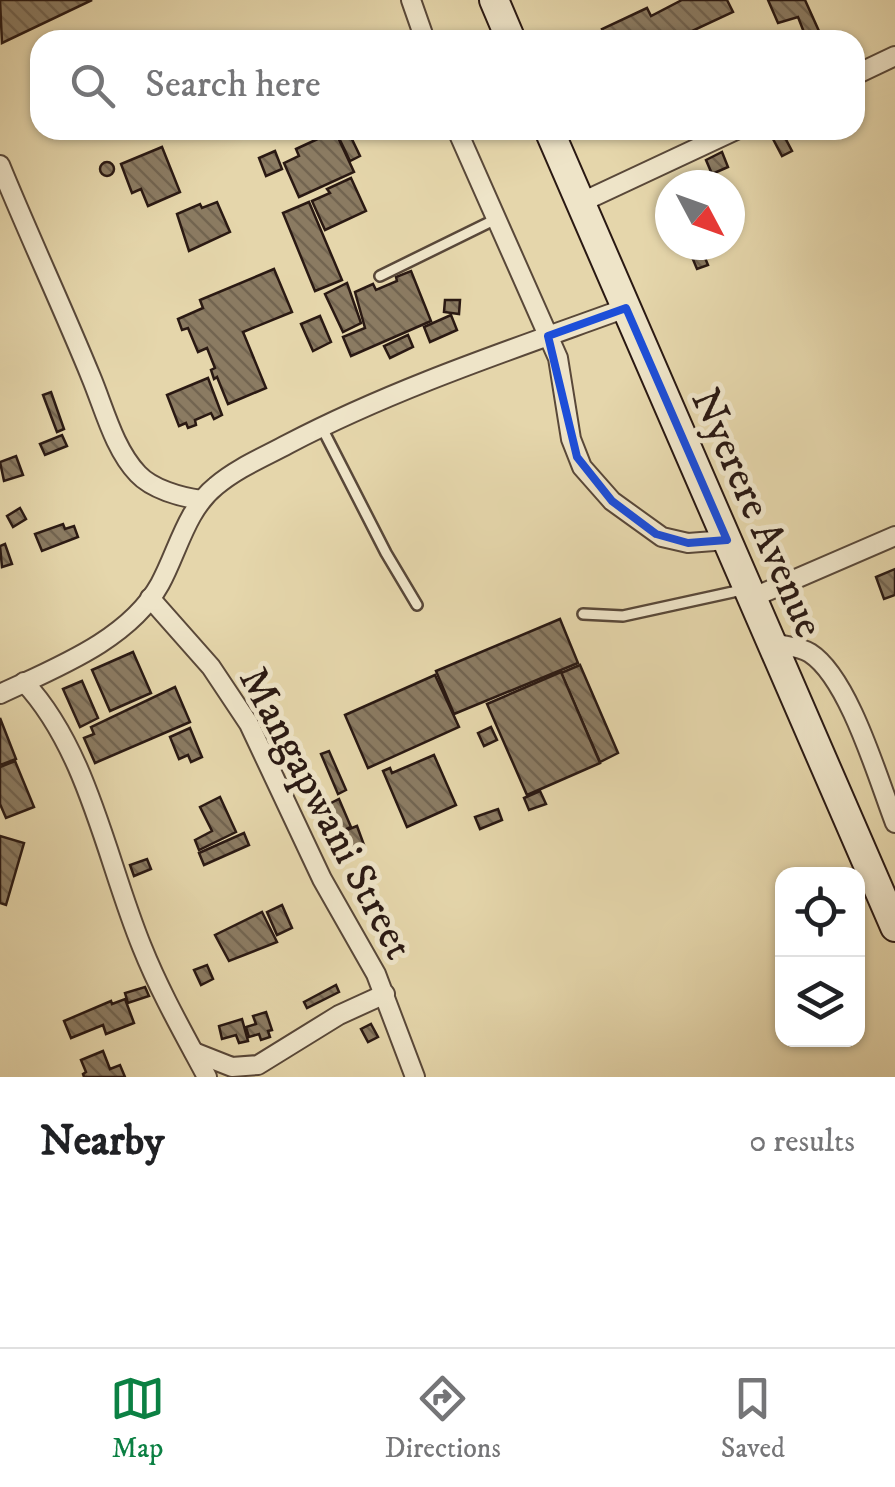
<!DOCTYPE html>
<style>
body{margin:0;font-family:"IM FELL DW Pica",serif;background:#f2f2f2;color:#202124}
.controls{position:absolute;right:30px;bottom:30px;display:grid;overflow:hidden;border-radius:20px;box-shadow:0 2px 8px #0004}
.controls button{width:90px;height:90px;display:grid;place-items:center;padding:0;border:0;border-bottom:2px solid #e0e0e0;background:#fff;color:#202124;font:50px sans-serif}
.compass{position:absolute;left:655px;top:170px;width:90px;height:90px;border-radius:50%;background:#fff;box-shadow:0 2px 8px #0004;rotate:131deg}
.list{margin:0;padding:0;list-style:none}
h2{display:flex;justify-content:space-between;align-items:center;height:130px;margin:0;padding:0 40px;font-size:42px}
h2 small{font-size:32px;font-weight:400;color:#757577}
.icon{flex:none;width:55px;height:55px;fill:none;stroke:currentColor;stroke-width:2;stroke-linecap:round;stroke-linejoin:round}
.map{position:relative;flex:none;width:895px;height:1077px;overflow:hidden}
.search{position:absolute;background:#fff;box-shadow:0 2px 8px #0004;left:30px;right:30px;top:30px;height:110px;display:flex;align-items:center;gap:25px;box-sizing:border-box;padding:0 35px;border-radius:30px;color:#757577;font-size:38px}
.sheet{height:270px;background:#fff}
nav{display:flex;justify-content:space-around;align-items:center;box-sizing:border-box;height:140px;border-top:2px solid #e0e0e0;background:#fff;font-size:28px;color:#757577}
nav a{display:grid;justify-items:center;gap:5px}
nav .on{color:#0b8043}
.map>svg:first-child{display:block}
.building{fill:url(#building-back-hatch);stroke:#2a1913;stroke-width:2.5}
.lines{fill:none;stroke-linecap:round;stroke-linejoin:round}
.lane-casing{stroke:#594839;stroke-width:14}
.street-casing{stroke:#594839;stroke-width:22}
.secondary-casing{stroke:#2a1913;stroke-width:32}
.lane{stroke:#eee4c8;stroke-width:9}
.street{stroke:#eee4c8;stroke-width:18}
.secondary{stroke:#eee4c8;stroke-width:28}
.marked{fill:none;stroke:#1d4ed8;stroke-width:8;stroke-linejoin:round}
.labels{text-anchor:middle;stroke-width:10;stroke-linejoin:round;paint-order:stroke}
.street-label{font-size:42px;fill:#2a1913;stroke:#eee4c8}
</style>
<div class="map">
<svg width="895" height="1077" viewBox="0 0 895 1077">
<defs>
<pattern id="building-back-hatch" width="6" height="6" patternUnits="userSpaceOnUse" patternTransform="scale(2.5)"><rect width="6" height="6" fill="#8b7b62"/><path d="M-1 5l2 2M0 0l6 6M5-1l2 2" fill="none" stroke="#726450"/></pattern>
</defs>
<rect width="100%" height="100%" fill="#e5d6ab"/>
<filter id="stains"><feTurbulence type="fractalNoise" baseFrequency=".002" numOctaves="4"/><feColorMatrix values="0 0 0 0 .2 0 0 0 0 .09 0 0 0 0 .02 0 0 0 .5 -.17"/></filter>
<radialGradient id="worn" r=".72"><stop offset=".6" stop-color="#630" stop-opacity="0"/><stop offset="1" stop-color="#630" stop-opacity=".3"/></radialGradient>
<!-- building -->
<g class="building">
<polygon points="0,0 92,0 2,43"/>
<polygon points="682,0 727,0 733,12 679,37 681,40 607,40 602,29 647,8 651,16"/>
<polygon points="768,0 805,0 823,40 807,40 798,17 778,23"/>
<polygon points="335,131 354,172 299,197 284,163 299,156 296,149"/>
<polygon points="782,132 792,151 782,156 772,137"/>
<polygon points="349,133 360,156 350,161 339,138"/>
<polygon points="162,147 180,192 148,206 141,189 132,193 121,164"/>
<polygon points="275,151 282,169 266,176 259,158"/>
<polygon points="722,152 728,167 712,174 706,160"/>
<circle cx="107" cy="169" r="7"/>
<polygon points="351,178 366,211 325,230 312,201 330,193 327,189"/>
<polygon points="217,202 230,232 189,251 177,214 200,204 202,208"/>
<polygon points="309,202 342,280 315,291 283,213"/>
<polygon points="703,253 708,265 697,269 692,257"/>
<polygon points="274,269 292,312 243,332 266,388 228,404 217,377 214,379 211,370 215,368 207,348 198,352 188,328 182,330 178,319 203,308 200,300"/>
<polygon points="411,271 431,321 351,356 343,337 365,328 355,292 373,284 376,290 397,281 396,277"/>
<polygon points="347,283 361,323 343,332 325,294"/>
<polygon points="445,300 460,300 459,314 444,312"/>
<polygon points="451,315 457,330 430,342 424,327"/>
<polygon points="320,316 331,342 313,351 301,324"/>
<polygon points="408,335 413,347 390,358 384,346"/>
<polygon points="208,378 222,415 214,419 211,413 195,420 196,425 188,428 186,423 179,426 167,395"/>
<polygon points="51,392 64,429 57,432 43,395"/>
<polygon points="62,435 67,446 45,455 40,444"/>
<polygon points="16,456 23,475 4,481 0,462"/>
<polygon points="20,508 26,519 13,527 7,516"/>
<polygon points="63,524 65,529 74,526 78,537 42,551 35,534"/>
<polygon points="5,544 12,564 2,567 0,546"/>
<polygon points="895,569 895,595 884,599 876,577"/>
<polygon points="560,619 578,663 454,714 436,671"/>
<polygon points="133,652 151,693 110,711 92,670"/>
<polygon points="580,665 618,753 600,762 561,673"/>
<polygon points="561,672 600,763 527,795 487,704"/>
<polygon points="435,675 459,727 368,768 345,715"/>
<polygon points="82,681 98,718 80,727 63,689"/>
<polygon points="175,687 190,722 95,763 84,738 94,734 91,727"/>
<polygon points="0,718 16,759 0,765"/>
<polygon points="491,727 497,740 484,746 478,733"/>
<polygon points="190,728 202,757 191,762 188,755 179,759 170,737"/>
<polygon points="329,751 346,790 338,794 321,754"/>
<polygon points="434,755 456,805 407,827 383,771 390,768 392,773"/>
<polygon points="15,761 34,807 6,818 0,804 0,767"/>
<polygon points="540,791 546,804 529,810 524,798"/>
<polygon points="220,797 236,832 199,850 195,840 212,831 200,807"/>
<polygon points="339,799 351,827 335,834 323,807"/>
<polygon points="498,809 502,820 480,829 475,817"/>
<polygon points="357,826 364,845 340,853 334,835"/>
<polygon points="244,833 249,845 204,865 199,853"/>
<polygon points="0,836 24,843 6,905 0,903"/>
<polygon points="147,859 151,869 134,876 130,865"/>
<polygon points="282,905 292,928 277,935 267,912"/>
<polygon points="262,912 277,942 229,961 215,935"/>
<polygon points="207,965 213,979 201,985 194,970"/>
<polygon points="336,985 339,992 307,1008 304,1002"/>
<polygon points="145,987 149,996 128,1003 125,993"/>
<polygon points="125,999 134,1023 106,1034 103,1025 71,1038 64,1021 111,1001 112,1004"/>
<polygon points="266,1012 272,1030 268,1031 270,1037 261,1040 259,1034 249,1037 246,1027 256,1024 253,1016"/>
<polygon points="242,1019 248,1041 239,1043 236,1035 222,1039 219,1026"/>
<polygon points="371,1024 378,1037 368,1042 361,1029"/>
<polygon points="103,1051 110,1069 120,1065 125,1077 84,1077 83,1074 86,1072 81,1060"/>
</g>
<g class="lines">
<defs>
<g id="lane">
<polyline points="380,276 494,220"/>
<polyline points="321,426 386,553 417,605"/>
<polyline points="583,614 623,616 742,590"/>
</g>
<g id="street">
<polyline points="411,0 425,40"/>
<polyline points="855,75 895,56"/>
<polyline points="457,130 558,358 571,439 582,467 612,501 662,537 688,543 727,540"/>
<path d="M0,165C29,236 62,306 91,377C104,408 114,449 138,474C152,489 180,497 201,500"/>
<polyline points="580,203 736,130"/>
<polyline points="754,597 895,536"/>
<polyline points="150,598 211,667 249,724 322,879 376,974 415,1077"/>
<path d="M772,643C784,646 801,647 810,653C849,678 878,779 895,823"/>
<path d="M24,682C88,750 107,862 142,947C160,992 184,1034 207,1077"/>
<path d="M0,694C55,668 129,640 160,584C178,551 186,510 216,486C237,468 264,457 288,444C395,388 513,349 626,308"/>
<polyline points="194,1052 232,1067 258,1065 339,1015 385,994"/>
</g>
<g id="secondary">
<polyline points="494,0 511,40"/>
<polyline points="549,130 895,927"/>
</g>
</defs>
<!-- lane casing -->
<use href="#lane" class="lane-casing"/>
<!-- street casing -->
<use href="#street" class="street-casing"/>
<!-- secondary casing -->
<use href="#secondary" class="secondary-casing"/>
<!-- lane -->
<use href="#lane" class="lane"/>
<!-- street -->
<use href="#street" class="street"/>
<!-- secondary -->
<use href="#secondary" class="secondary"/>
</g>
<!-- marked area -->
<path class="marked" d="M626,308L727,540L688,543L656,534L612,501L577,457L548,336Z"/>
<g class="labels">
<!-- street labels -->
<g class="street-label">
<text transform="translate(759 512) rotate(66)" y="15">Nyerere Avenue</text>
<text transform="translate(328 812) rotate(62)" y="15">Mangapwani Street</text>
</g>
</g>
<rect width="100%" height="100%" filter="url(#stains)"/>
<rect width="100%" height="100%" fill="url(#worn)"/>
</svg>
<div class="controls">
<button><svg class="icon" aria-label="locate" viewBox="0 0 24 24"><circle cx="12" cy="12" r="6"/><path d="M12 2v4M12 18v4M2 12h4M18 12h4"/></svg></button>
<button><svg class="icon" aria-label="layers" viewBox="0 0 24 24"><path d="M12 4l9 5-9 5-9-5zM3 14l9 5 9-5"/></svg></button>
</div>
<svg class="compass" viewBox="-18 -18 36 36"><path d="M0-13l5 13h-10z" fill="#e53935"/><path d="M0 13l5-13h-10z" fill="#757577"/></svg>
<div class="search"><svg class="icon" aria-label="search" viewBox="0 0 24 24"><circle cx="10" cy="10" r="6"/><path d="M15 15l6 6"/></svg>Search here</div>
</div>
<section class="sheet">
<h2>Nearby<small>0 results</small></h2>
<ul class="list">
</ul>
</section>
<nav>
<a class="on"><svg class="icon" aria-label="map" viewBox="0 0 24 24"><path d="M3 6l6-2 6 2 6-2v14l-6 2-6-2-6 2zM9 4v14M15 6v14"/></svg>Map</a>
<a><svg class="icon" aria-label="directions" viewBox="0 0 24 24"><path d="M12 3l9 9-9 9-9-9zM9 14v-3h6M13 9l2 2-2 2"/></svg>Directions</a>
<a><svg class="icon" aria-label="saved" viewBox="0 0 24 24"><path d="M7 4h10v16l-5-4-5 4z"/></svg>Saved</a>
</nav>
